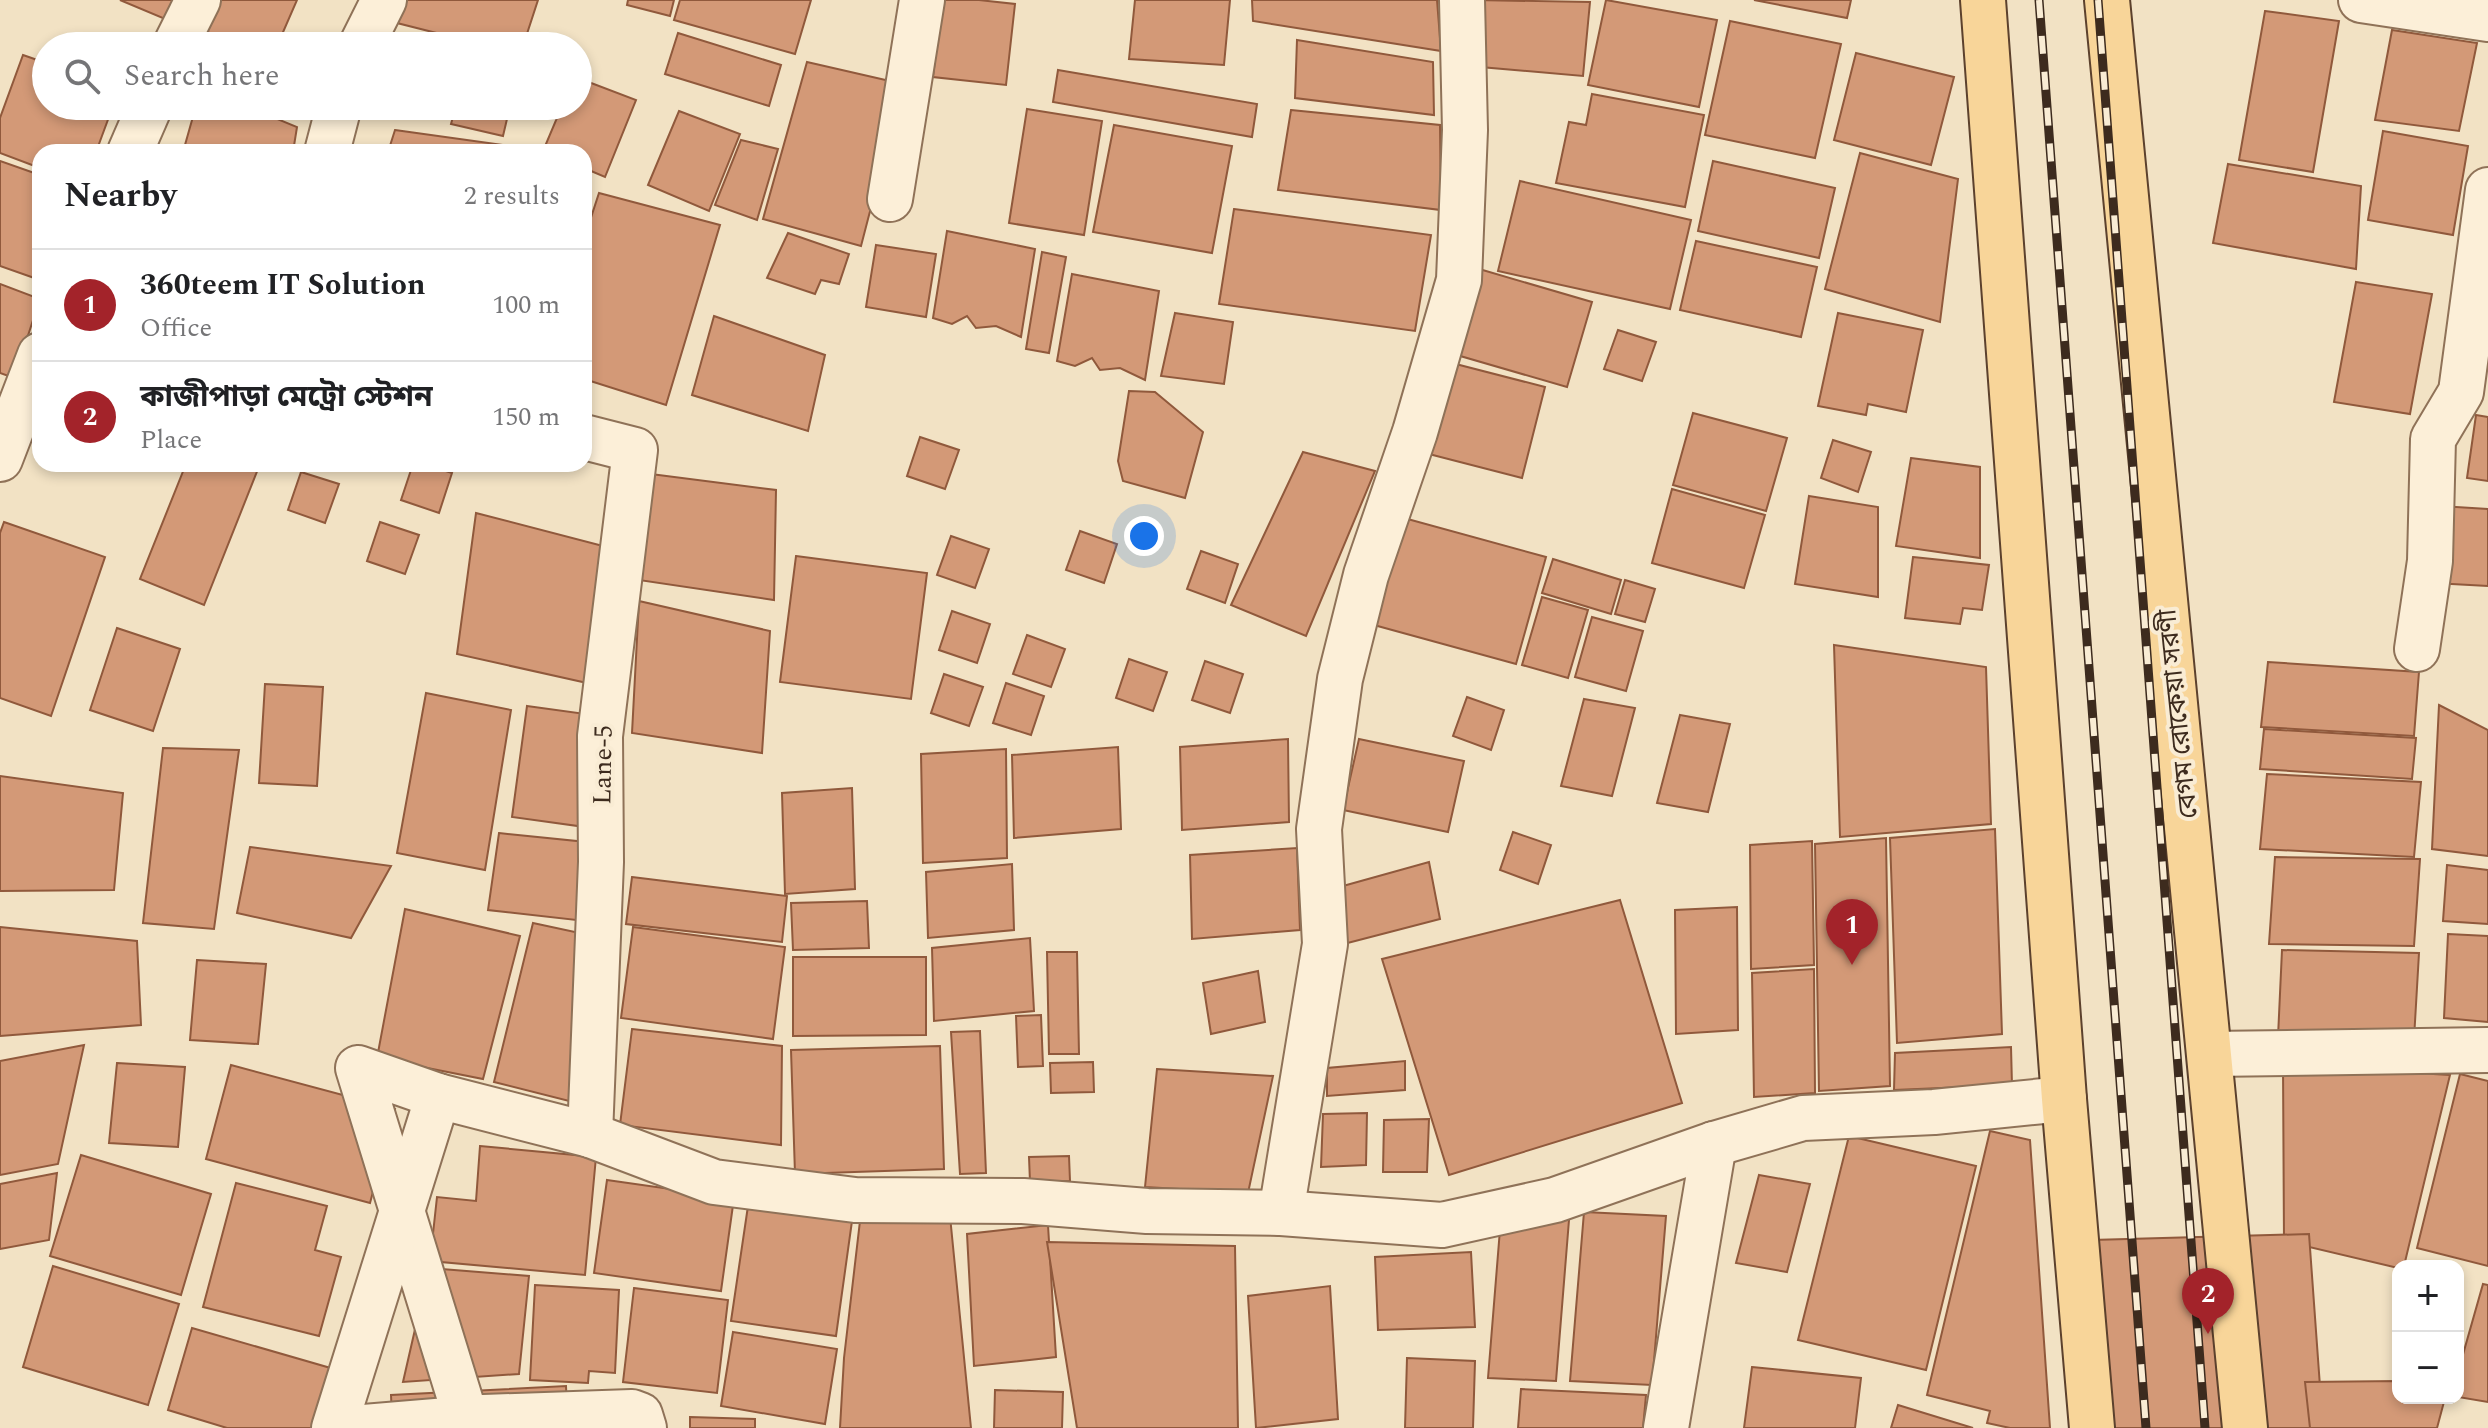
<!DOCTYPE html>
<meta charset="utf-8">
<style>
body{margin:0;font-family:Spectral,"Noto Sans Bengali",serif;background:#f2f2f2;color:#202124}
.controls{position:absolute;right:24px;bottom:24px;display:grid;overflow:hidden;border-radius:16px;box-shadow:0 4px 12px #0003}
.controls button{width:72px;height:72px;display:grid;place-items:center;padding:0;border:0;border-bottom:2px solid #e0e0e0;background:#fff;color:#202124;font:40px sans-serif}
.you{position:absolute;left:1144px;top:536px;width:28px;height:28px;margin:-20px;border:6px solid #fff;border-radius:50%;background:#1a73e8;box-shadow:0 0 0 12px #1a73e833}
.badge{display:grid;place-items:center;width:52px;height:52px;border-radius:50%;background:#a3232a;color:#fff;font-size:26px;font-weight:700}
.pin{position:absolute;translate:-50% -66px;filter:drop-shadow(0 2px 4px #0008)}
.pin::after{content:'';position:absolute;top:42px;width:28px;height:24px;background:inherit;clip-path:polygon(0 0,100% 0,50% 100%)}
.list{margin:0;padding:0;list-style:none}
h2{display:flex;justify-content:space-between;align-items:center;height:104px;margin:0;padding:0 32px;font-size:34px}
h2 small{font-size:26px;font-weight:400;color:#757577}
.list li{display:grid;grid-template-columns:52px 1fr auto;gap:24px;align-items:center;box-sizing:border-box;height:112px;padding:0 32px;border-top:2px solid #e0e0e0}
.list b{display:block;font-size:30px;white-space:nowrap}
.list p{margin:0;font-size:26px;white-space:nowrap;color:#757577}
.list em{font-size:26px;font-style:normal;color:#757577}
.icon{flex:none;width:44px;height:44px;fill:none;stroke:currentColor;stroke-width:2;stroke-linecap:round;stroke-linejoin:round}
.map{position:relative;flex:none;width:2488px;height:1428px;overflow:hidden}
.search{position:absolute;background:#fff;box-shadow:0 4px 12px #0003;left:32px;top:32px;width:560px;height:88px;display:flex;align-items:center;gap:20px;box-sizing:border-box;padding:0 28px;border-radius:44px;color:#757577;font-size:30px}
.panel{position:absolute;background:#fff;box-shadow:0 4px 12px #0003;left:32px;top:144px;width:560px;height:328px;border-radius:24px}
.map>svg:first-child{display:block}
.building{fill:#d39977;stroke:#90593c;stroke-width:2}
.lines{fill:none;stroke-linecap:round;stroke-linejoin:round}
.street-casing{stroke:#8f7258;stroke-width:48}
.primary-casing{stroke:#5c412d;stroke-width:48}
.street{stroke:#fcefd8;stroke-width:44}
.primary{stroke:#f8d599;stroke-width:44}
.rail-casing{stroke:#3d2b1e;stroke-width:9}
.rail{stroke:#f9ecd4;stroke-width:6;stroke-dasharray:18;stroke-linecap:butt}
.labels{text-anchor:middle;stroke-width:8;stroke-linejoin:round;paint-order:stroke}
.street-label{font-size:26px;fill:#3d2b1e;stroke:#f9ecd4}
</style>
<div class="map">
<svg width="2488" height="1428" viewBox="0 0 2488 1428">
<rect width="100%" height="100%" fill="#f2e2c4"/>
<!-- building -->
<g class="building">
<polygon points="120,0 187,0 177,24"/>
<polygon points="211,0 297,0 277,46 237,46 199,28"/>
<polygon points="404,0 538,0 523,46 488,46 393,22"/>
<polygon points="628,0 674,0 670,16 627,5"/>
<polygon points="680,0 811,0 795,54 674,20"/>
<polygon points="942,0 979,0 1015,4 1006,85 933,77"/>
<polygon points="1135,0 1230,0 1224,65 1129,59"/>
<polygon points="1252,0 1437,0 1441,51 1253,21"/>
<polygon points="1475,0 1590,2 1583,76 1469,66"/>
<polygon points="1606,0 1717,20 1699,107 1588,85"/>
<polygon points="1754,0 1851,0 1847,18"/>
<polygon points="2265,11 2339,21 2313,172 2239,160"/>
<polygon points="1730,21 1841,44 1815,158 1705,135"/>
<polygon points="2392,30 2477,43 2459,131 2375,120"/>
<polygon points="386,33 438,45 438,46 383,46"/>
<polygon points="678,33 781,65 769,106 665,74"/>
<polygon points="1297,40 1433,62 1434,115 1295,98"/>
<polygon points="1856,53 1954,77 1931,165 1834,140"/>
<polygon points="23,55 46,63 46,106 113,106 96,152 40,152 40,168 0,153 0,118"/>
<polygon points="807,62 903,84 861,246 763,219"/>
<polygon points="1058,70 1257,104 1252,137 1053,102"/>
<polygon points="578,78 636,100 605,177 584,168 584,152 543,151 562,106 578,106"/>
<polygon points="1592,94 1704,115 1685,207 1556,183 1569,122 1586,125"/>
<polygon points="196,106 223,115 229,106 246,106 297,127 293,152 183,152"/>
<polygon points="389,106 424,106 422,114"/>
<polygon points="456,106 510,106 503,136 451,124"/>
<polygon points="1027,109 1102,121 1084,235 1009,223"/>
<polygon points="1291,110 1440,125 1441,210 1278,190"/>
<polygon points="679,111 740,134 709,211 648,185"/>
<polygon points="1114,125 1232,146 1212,253 1093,232"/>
<polygon points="395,130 531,149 530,152 388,152"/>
<polygon points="2383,131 2468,146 2453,235 2368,220"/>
<polygon points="741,140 778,149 757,220 715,205"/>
<polygon points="1860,153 1958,179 1940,322 1825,289"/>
<polygon points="0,161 40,175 40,280 0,266"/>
<polygon points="1713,161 1835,188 1819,258 1698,231"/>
<polygon points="2228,164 2361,186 2356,269 2213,243"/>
<polygon points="1520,181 1691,220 1670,309 1498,271"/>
<polygon points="599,193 720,225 666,405 584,379 584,239"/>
<polygon points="1234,209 1431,235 1415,331 1219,304"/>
<polygon points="947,231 1035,249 1021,337 996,326 976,328 967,316 952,324 933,318"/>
<polygon points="788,233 849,254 839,284 821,280 815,294 767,278"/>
<polygon points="1696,241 1817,267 1801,337 1680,310"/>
<polygon points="876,245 936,254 926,317 866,307"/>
<polygon points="1042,252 1066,257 1049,353 1026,349"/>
<polygon points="1469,266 1592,302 1567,387 1443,351"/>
<polygon points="1072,274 1159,291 1145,380 1120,368 1100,370 1092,358 1075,366 1057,361"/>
<polygon points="2356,282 2432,294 2410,414 2334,402"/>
<polygon points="0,284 40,299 14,378 0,373"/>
<polygon points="1175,313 1233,322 1224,384 1161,376"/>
<polygon points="1838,313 1923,330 1906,412 1868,404 1866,415 1818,406"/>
<polygon points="714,316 825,355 808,431 692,395"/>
<polygon points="1618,330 1656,342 1642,381 1604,369"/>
<polygon points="1448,362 1545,387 1522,478 1425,453"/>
<polygon points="1129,391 1155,392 1203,432 1185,498 1123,481 1118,461"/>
<polygon points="1693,413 1787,438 1766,511 1673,485"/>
<polygon points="2476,415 2488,417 2488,481 2467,478"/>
<polygon points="920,437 959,450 945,489 907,476"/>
<polygon points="1833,440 1871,452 1858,492 1821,478"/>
<polygon points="1303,452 1375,471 1306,636 1231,605"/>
<polygon points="1911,458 1980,467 1980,558 1896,546"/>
<polygon points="186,464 260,464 204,605 140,579"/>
<polygon points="413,464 424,464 452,473 439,513 401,500"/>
<polygon points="301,472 339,484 325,523 288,510"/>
<polygon points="643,473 776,490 774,600 632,579"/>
<polygon points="1672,489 1765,515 1744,588 1652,563"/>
<polygon points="1809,496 1878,507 1878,597 1795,584"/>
<polygon points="2440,506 2488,509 2488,586 2434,583"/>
<polygon points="476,513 603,546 587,683 457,654"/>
<polygon points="1393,515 1546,557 1516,664 1363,622"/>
<polygon points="4,522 105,557 51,716 0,698 0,533"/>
<polygon points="380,522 419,535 405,574 367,561"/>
<polygon points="1080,531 1117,544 1104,583 1066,570"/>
<polygon points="951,536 989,549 975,588 937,575"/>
<polygon points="1201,551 1238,564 1225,603 1187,589"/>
<polygon points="796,556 927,573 911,699 780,682"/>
<polygon points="1913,557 1989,565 1982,610 1963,608 1960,624 1905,618"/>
<polygon points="1553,559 1621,580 1611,614 1542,593"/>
<polygon points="1625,580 1655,589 1645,622 1615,614"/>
<polygon points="1542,597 1588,610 1568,678 1522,665"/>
<polygon points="639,601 770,631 762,753 632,733"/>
<polygon points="952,611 990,624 977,663 939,650"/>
<polygon points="1592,617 1643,631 1626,691 1575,677"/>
<polygon points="117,628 180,649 153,731 90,710"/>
<polygon points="1027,635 1065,649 1051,687 1013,674"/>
<polygon points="1834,645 1986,667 1991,824 1840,837"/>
<polygon points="1129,659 1167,672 1153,711 1116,698"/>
<polygon points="1205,661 1243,674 1230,713 1192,700"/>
<polygon points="2268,662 2419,672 2414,736 2261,727"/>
<polygon points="944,674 983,687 969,726 931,713"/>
<polygon points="1006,683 1044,696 1031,735 993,723"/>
<polygon points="265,684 323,687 317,786 259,783"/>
<polygon points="426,693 511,710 485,870 397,853"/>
<polygon points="1467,697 1504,710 1491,750 1453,736"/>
<polygon points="1584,699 1635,708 1612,796 1561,786"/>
<polygon points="2439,705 2488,730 2488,856 2432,849"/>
<polygon points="527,706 593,715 578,826 512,817"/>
<polygon points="1680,715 1730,724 1708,812 1657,803"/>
<polygon points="2264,729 2416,738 2412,779 2260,769"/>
<polygon points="1288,739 1289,822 1182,830 1180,747"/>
<polygon points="1359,739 1464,761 1448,832 1343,810"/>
<polygon points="1118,747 1121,829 1014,838 1012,755"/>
<polygon points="163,748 239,750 214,929 143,923"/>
<polygon points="1006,749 1007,858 923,863 921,754"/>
<polygon points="2267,774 2421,782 2414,857 2260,849"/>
<polygon points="0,776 123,793 114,890 0,891"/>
<polygon points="852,788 855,889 785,894 782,793"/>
<polygon points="1995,829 2002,1034 1897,1043 1890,838"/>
<polygon points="1513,832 1551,845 1538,884 1500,870"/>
<polygon points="499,833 596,843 585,921 488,910"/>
<polygon points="1886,838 1890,1086 1819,1091 1815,844"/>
<polygon points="1812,841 1814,965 1751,969 1750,845"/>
<polygon points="250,847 391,866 351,938 237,913"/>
<polygon points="1297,848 1300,930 1192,939 1190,855"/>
<polygon points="2275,857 2420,859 2414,946 2269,944"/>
<polygon points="1429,862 1440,919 1336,946 1325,891"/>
<polygon points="1012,864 1014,930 928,938 926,872"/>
<polygon points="2447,865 2488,870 2488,924 2443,921"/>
<polygon points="632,877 787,896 782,942 626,924"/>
<polygon points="1620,900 1682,1103 1449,1175 1382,959"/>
<polygon points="867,901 869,948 793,950 791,903"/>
<polygon points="1737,907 1738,1030 1676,1034 1675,910"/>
<polygon points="405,909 520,936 483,1079 377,1058"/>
<polygon points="533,923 589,935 581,1104 494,1082"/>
<polygon points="0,927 137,941 141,1025 0,1036"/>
<polygon points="633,927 785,947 773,1039 621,1018"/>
<polygon points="2448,934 2488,936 2488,1022 2444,1018"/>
<polygon points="1030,938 1034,1011 934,1021 932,948"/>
<polygon points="2282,950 2419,953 2414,1039 2278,1037"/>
<polygon points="1047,952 1077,952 1079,1054 1049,1054"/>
<polygon points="793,957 926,957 926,1035 793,1036"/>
<polygon points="197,960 266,964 258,1044 190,1040"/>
<polygon points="1814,969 1815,1093 1754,1097 1752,973"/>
<polygon points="1258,971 1265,1022 1211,1034 1203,983"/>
<polygon points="1041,1015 1043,1066 1018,1067 1016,1016"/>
<polygon points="632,1029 782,1046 781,1145 620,1125"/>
<polygon points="980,1031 986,1173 960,1174 951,1032"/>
<polygon points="84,1045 58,1164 0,1175 0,1061"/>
<polygon points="940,1046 944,1169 795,1174 791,1050"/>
<polygon points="2011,1047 2012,1085 1894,1090 1895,1053"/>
<polygon points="1405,1061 1405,1090 1327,1096 1327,1068"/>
<polygon points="1093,1062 1094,1092 1051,1093 1050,1063"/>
<polygon points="117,1063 185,1067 178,1147 109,1143"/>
<polygon points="231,1065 395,1109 370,1203 206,1159"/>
<polygon points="2283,1065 2450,1075 2404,1266 2398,1266 2398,1268 2284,1241"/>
<polygon points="1157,1069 1273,1076 1248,1193 1145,1187"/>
<polygon points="2460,1074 2488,1081 2488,1266 2417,1248"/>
<polygon points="1367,1113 1366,1165 1321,1167 1323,1114"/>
<polygon points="1429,1119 1427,1172 1383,1172 1384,1120"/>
<polygon points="1990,1131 2030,1140 2050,1428 2010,1428 1987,1423 1990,1411 1927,1395"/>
<polygon points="1849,1136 1976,1166 1926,1370 1798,1340"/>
<polygon points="480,1146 596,1157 585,1275 430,1261 437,1197 476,1201"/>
<polygon points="81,1155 211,1194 181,1295 50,1256"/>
<polygon points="1069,1156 1070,1181 1030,1182 1029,1157"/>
<polygon points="57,1173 49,1240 0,1249 0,1184"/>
<polygon points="1759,1175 1810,1184 1787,1272 1736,1263"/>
<polygon points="607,1180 734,1198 721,1291 594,1273"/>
<polygon points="236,1183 327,1206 315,1250 341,1257 319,1336 203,1307"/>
<polygon points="748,1206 852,1221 836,1336 731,1321"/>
<polygon points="1584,1212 1666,1216 1652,1385 1570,1381"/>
<polygon points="950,1216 971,1428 840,1428 844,1358 860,1221"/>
<polygon points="1501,1217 1569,1220 1556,1381 1488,1378"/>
<polygon points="1048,1225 1056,1357 974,1366 967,1234"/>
<polygon points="2309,1234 2323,1428 2107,1428 2092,1240"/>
<polygon points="1047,1242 1235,1246 1238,1428 1077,1428"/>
<polygon points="1471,1252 1475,1327 1378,1330 1375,1257"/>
<polygon points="53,1266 179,1304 148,1405 23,1367"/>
<polygon points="429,1268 529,1276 519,1374 403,1382"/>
<polygon points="2483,1284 2488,1285 2488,1402 2458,1397 2458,1372"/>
<polygon points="535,1285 619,1290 615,1373 589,1371 588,1383 530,1380"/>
<polygon points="1330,1286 1338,1419 1256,1428 1248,1296"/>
<polygon points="634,1288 728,1300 717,1393 623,1382"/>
<polygon points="192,1328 334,1369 317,1428 227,1428 168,1410"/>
<polygon points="733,1332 837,1349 825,1424 721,1406"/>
<polygon points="1407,1358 1475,1361 1473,1428 1405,1428"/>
<polygon points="1752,1367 1861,1378 1855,1428 1744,1428"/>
<polygon points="2398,1381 2398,1398 2445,1398 2437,1428 2310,1428 2305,1382"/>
<polygon points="566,1386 567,1409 392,1418 391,1395"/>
<polygon points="1521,1389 1646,1395 1643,1428 1518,1428"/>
<polygon points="995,1390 1063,1392 1062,1428 994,1428"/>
<polygon points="1898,1405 1973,1428 1891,1428"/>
<polygon points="690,1417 755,1419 755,1428 690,1428"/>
</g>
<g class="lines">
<defs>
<g id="street">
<polyline points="2361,0 2488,19"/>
<polyline points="175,46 198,0"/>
<polyline points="361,46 384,0"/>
<polyline points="130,152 150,106"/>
<polyline points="327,152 339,106"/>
<polyline points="890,199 922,0"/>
<polyline points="584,437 635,450 600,736 601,862 590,1135"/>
<polyline points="0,459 40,355"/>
<polyline points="2417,649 2430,561 2433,439 2461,392 2488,190"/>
<polyline points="2210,1054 2488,1050"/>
<polyline points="438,1096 358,1068 469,1428"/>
<polyline points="1281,1213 1325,944 1319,829 1340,679 1366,575 1415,432 1459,280 1465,130 1462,0"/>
<polyline points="334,1428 438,1096 590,1135 714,1182 855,1200 1023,1201 1147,1211 1281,1213 1442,1225 1555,1200 1714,1144 1803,1118 1934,1112 2064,1099"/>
<polyline points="352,1428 484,1417 632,1412 640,1415 644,1428"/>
<polyline points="1666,1428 1714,1144"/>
</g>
<g id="primary">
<polyline points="1983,0 2064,1099 2092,1428"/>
<polyline points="2107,0 2245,1428"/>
</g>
</defs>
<!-- street casing -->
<use href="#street" class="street-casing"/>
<!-- primary casing -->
<use href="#primary" class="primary-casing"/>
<!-- street -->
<use href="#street" class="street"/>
<!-- primary -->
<use href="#primary" class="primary"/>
<defs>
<g id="rail">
<polyline points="2039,0 2146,1428"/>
<polyline points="2098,0 2205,1428"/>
</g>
</defs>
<!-- rail casing -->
<use href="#rail" class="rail-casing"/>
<!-- rail -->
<use href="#rail" class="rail"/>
</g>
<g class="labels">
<!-- street labels -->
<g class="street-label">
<text transform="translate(2177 714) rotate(-96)" y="9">বেগম রোকেয়া সরণী</text>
<text transform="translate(602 765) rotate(-89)" y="9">Lane-5</text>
</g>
</g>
</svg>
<div class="controls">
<button>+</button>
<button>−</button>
</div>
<div class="you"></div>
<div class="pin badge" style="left:1852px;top:965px">1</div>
<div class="pin badge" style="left:2208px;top:1334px">2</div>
<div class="search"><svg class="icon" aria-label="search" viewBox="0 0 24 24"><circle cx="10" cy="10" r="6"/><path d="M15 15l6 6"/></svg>Search here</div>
<section class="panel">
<h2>Nearby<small>2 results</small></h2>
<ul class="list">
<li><span class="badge">1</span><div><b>360teem IT Solution</b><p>Office</p></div><em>100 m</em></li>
<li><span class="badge">2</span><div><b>কাজীপাড়া মেট্রো স্টেশন</b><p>Place</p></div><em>150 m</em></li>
</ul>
</section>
</div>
